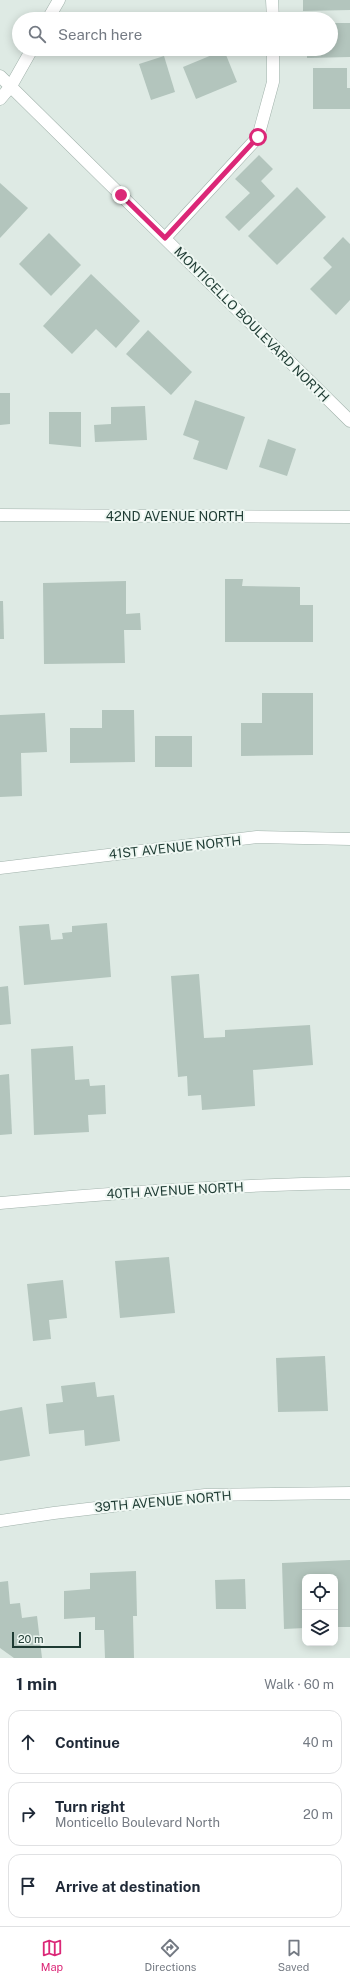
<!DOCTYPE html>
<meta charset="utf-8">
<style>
body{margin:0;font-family:"Public Sans",sans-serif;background:#f6f6f7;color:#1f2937}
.controls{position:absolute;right:12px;bottom:12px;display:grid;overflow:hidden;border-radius:8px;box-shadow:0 2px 10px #0003}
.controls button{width:36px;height:36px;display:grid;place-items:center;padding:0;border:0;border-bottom:1px solid #e0e1e3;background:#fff;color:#1f2937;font:20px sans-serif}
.scale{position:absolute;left:12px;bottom:10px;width:69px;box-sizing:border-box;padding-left:4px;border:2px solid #1e3b33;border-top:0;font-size:11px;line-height:14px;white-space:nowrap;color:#1e3b33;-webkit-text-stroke:3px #eef7f2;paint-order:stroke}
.stop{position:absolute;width:12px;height:12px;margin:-9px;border:3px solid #db2777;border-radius:50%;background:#fff}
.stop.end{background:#db2777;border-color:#fff;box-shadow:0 1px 4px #0008}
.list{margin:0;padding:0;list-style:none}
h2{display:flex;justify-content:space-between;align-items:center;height:52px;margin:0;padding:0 16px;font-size:17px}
h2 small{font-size:13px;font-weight:400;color:#747a83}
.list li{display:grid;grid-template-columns:26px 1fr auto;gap:12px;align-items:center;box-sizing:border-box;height:64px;margin:0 8px 8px;padding:0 8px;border:1px solid #e0e1e3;border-radius:12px}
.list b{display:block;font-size:15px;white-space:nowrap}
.list p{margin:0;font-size:13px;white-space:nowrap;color:#747a83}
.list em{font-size:13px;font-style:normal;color:#747a83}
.icon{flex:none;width:22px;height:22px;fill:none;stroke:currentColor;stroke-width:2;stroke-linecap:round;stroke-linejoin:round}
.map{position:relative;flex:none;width:350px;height:1658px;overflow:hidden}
.search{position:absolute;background:#fff;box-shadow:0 2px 10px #0003;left:12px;right:12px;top:12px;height:44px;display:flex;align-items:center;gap:10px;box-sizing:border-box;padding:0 14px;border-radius:22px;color:#747a83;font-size:15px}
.sheet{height:268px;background:#fff}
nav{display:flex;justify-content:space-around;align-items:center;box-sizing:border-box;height:56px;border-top:1px solid #e0e1e3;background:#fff;font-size:11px;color:#747a83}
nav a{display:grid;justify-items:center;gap:2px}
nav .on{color:#db2777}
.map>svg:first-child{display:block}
.building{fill:#b3c5bd}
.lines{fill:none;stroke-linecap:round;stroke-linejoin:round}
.lane-casing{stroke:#a1b2ab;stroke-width:13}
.street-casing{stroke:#a1b2ab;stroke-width:13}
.lane{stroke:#fff;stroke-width:12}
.street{stroke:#fff;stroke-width:12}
.route{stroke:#db2777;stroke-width:5}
.labels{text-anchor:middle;stroke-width:4;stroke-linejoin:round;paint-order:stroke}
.street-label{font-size:13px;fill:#1e3b33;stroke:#eef7f2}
</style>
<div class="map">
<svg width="350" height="1658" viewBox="0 0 350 1658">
<rect width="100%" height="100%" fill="#deeae4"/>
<!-- building -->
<g class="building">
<polygon points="303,0 350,0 350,10 303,11"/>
<polygon points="331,23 350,23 350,57 307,58 307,49 331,49"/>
<polygon points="224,50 237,82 196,99 183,67"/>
<polygon points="164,56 175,92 151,100 139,64"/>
<polygon points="313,68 347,68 347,88 350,88 350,109 313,109"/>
<polygon points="259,155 273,169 261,181 275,196 239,231 225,217 250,193 235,179"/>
<polygon points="0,183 28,208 0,238"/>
<polygon points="297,187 326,217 277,265 248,236"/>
<polygon points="49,233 81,265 51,296 19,264"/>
<polygon points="343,237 350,244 350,300 336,315 310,289 332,267 323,258"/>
<polygon points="91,274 140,321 116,348 96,329 72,354 43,326"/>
<polygon points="148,330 192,372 171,395 126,354"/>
<polygon points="0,393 10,393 10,424 0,425"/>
<polygon points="195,400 245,417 227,470 193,459 199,441 183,435"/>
<polygon points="145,406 147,440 95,442 94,425 111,424 111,407"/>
<polygon points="49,412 81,412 81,447 49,444"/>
<polygon points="268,439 296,449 287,476 259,467"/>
<polygon points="225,579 243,579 242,586 300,587 300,605 313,605 313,642 225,642"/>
<polygon points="126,581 126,614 140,613 141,630 124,630 125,663 44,664 43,583"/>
<polygon points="0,601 3,601 4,639 0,639"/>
<polygon points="262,693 313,693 313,755 241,756 241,723 262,723"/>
<polygon points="102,710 134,710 135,762 70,763 70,728 102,728"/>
<polygon points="45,713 47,752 21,753 22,796 0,797 0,715"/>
<rect x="155" y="736" width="37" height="31"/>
<polygon points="107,923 111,977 24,985 19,926 49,924 51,940 63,939 62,933 72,932 72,926"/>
<polygon points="199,974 204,1038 225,1037 225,1030 310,1025 313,1065 253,1070 255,1106 202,1110 201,1095 188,1096 187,1076 178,1077 171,976"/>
<polygon points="8,986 11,1024 0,1025 0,987"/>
<polygon points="73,1046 75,1080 89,1079 90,1086 105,1085 106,1114 88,1115 89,1132 34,1135 31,1049"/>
<polygon points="9,1074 12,1134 0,1135 0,1075"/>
<polygon points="169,1257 175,1313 120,1318 115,1261"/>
<polygon points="63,1280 67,1318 49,1320 51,1339 33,1341 27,1284"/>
<polygon points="325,1356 328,1411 278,1412 276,1358"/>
<polygon points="95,1382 97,1397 114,1395 120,1441 85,1446 84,1430 49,1434 46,1404 63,1402 61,1386"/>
<polygon points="22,1407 30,1456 0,1461 0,1411"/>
<polygon points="350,1560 350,1627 335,1627 335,1577 305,1577 305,1628 284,1629 282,1563"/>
<polygon points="136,1571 137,1616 133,1616 134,1658 105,1658 104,1630 95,1630 95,1617 64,1619 64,1591 90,1589 90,1573"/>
<polygon points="245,1579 246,1609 216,1609 215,1580"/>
<polygon points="8,1581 10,1604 20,1603 22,1618 37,1616 42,1658 14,1658 0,1648 0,1582"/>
</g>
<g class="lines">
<defs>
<g id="lane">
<polyline points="272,0 273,19"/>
<polyline points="165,238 258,137 273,82 273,49"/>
</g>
<g id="street">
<polyline points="48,19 59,0"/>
<polyline points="0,76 350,421"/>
<polyline points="0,99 11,86 32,49"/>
<polyline points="0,515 350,517"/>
<polyline points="0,868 257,837 350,839"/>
<path d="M0,1203C116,1192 233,1185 350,1183"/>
<polyline points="0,1521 54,1513 205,1495 350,1493"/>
</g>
</defs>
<!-- lane casing -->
<use href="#lane" class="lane-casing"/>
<!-- street casing -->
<use href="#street" class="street-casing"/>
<!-- lane -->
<use href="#lane" class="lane"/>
<!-- street -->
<use href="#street" class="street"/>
</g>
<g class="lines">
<!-- route -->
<polyline class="route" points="121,195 165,238 258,137"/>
</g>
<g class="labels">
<!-- street labels -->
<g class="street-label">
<text transform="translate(252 324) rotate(45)" y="5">MONTICELLO BOULEVARD NORTH</text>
<text x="175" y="521">42ND AVENUE NORTH</text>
<text transform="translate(175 847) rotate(-6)" y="5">41ST AVENUE NORTH</text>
<text transform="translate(175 1190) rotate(-3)" y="5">40TH AVENUE NORTH</text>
<text transform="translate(163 1501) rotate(-5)" y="5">39TH AVENUE NORTH</text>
</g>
</g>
</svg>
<div class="controls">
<button><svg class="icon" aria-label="locate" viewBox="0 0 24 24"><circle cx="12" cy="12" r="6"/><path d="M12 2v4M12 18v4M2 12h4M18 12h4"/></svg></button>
<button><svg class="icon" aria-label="layers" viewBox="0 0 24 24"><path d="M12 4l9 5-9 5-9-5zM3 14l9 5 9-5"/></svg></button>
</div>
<div class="scale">20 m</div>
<div class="stop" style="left:258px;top:137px"></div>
<div class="stop end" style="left:121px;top:195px"></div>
<div class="search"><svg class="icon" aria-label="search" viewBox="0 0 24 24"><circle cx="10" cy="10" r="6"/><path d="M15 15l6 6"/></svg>Search here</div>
</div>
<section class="sheet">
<h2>1 min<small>Walk · 60 m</small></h2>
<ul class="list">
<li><svg class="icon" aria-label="ahead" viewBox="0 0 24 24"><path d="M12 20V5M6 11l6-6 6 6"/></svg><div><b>Continue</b></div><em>40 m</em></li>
<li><svg class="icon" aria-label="right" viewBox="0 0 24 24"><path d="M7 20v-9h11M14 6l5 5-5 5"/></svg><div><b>Turn right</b><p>Monticello Boulevard North</p></div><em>20 m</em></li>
<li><svg class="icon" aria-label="arrive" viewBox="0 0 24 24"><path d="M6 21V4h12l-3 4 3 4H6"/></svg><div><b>Arrive at destination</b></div></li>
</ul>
</section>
<nav>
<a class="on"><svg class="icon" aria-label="map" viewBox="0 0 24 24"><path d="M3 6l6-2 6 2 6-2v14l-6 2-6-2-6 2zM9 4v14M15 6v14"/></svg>Map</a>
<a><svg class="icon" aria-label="directions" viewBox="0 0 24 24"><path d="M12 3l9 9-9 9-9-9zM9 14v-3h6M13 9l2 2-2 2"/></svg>Directions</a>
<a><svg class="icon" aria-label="saved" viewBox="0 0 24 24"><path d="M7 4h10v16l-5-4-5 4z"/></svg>Saved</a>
</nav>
